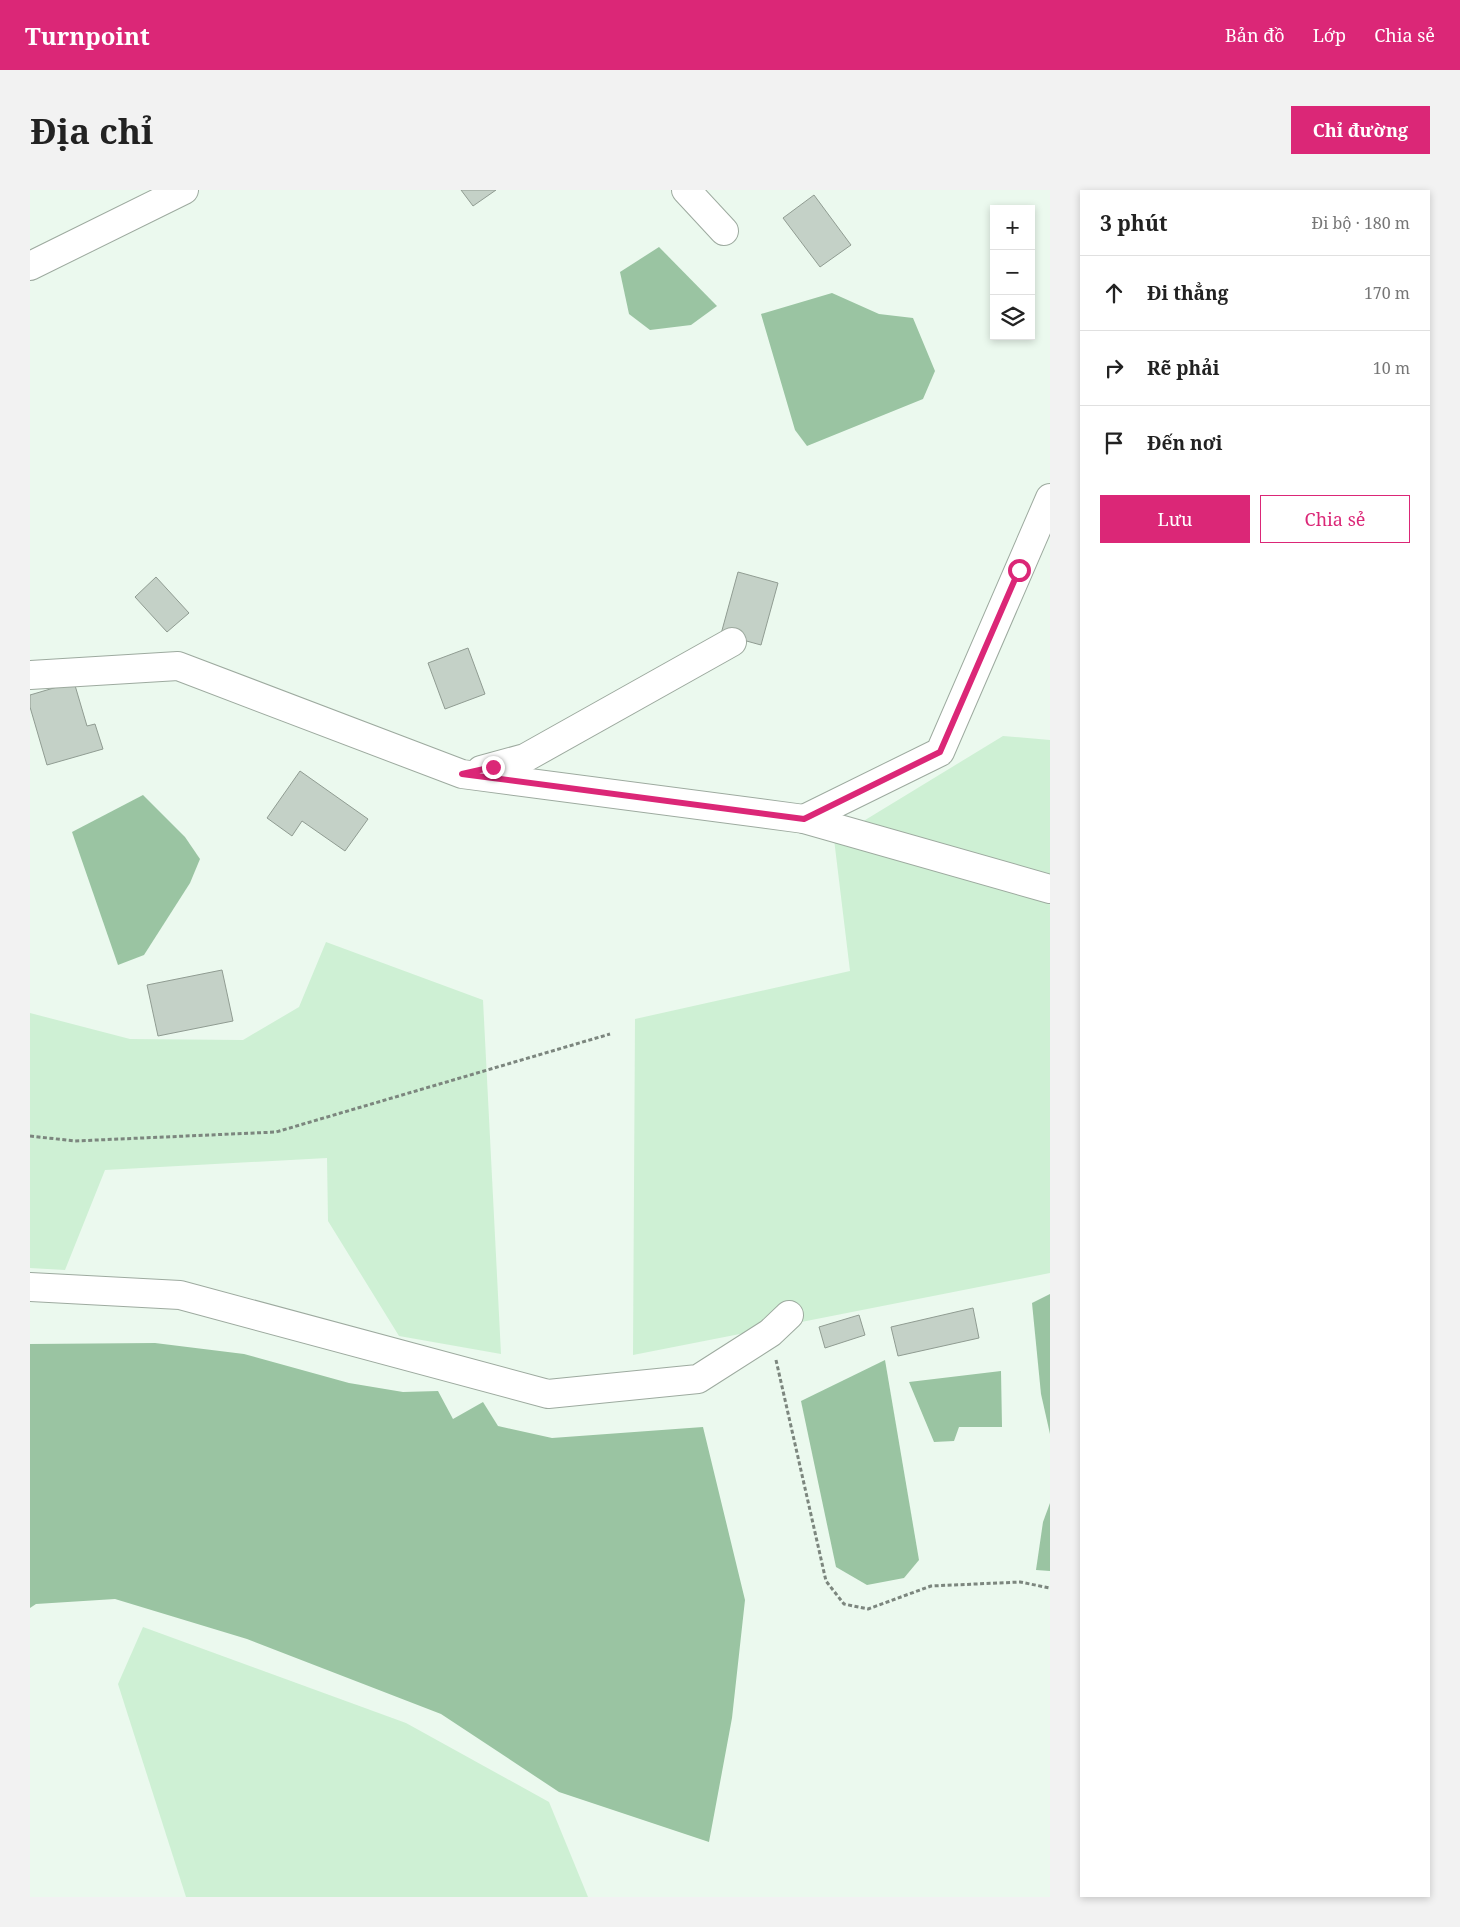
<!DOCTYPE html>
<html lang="vi">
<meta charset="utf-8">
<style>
body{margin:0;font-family:"Noto Serif",serif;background:#f2f2f2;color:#222}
.controls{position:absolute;right:15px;top:15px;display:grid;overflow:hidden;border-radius:0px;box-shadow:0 2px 8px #0003}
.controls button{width:45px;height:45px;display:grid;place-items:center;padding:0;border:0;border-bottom:1px solid #e0e0e0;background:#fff;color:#222;font:25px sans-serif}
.stop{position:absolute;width:15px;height:15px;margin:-11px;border:4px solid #db2777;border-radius:50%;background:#fff}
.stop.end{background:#db2777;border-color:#fff;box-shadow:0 1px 5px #0008}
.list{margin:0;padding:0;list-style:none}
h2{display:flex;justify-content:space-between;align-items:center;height:65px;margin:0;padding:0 20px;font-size:21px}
h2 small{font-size:16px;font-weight:400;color:#767676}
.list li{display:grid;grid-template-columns:32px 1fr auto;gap:15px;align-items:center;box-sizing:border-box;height:75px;padding:0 20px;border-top:1px solid #e0e0e0}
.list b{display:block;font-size:19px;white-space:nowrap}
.list em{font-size:16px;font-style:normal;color:#767676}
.actions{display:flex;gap:10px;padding:15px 20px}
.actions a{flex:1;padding:11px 0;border:1px solid #db2777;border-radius:0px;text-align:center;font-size:18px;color:#db2777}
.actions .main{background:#db2777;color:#fff}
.icon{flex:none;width:28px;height:28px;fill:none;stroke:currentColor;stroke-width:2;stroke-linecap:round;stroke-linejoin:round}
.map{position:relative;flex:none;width:1020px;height:1707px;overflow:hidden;border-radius:0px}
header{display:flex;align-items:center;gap:30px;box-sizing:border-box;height:70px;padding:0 25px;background:#db2777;color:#fff}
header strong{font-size:24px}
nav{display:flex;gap:28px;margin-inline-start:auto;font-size:18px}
.intro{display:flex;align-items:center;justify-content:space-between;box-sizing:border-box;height:120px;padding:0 30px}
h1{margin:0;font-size:35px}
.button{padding:12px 22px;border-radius:0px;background:#db2777;color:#fff;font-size:18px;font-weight:700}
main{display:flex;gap:30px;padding:0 30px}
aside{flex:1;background:#fff;border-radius:0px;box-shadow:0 2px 8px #0003}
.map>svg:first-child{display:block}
.green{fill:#cef0d4}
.water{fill:#9ac4a2}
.building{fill:#c4d1c7;stroke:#909c92}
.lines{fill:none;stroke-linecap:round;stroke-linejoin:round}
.minor-casing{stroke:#9daa9f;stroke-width:30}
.path{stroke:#7c867e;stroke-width:3;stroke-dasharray:4 2.5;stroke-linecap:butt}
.minor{stroke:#fff;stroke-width:28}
.route{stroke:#db2777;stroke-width:6}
</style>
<header>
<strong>Turnpoint</strong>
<nav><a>Bản đồ</a><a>Lớp</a><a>Chia sẻ</a></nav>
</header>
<div class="intro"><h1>Địa chỉ</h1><a class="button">Chỉ đường</a></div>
<main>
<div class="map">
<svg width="1020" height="1707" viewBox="0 0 1020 1707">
<rect width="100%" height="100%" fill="#ebf9ee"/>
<!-- green -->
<g class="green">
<polygon points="973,546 1020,550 1020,1083 603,1165 605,829 820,781 804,649"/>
<polygon points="296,752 453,810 471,1164 369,1146 298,1031 297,968 75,980 35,1080 0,1078 0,823 100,849 213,850 269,817"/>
<polygon points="113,1437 376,1533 519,1612 558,1707 156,1707 88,1494"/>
</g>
<!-- water -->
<g class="water">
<polygon points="629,57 687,116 661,135 620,140 599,124 590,82"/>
<polygon points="802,103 849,124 883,128 905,181 893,209 777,256 765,240 731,124"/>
<polygon points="113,605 155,647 170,669 160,693 114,765 88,775 42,642"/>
<polygon points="1020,1104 1020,1244 1011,1204 1002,1113"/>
<polygon points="125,1153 214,1164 319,1193 373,1202 408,1201 423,1229 453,1212 468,1236 522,1248 673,1237 715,1410 702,1528 679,1652 529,1602 411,1524 217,1449 85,1409 6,1414 0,1418 0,1154"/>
<polygon points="855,1170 889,1370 874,1388 837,1395 806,1377 771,1211"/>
<polygon points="971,1181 972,1237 929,1237 924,1251 904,1252 879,1192"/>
<polygon points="1020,1313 1020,1381 1006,1380 1013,1332"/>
</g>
<!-- building -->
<g class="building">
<polygon points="431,0 466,0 443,16"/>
<polygon points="784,5 821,55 790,77 753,28"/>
<polygon points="708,382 748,393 731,455 691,444"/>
<polygon points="126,387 159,423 137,442 105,407"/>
<polygon points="438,458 455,504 415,519 398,473"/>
<polygon points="44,492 57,536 65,534 73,559 17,575 0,517 0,505"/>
<polygon points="270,581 338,629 315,661 272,631 262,646 237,628"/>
<polygon points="192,780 203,831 128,846 117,795"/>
<polygon points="943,1118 949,1148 868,1166 861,1137"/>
<polygon points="829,1125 835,1145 795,1158 789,1137"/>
</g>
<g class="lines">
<defs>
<g id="minor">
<polyline points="656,0 694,41"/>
<polyline points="0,76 154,0"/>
<polyline points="0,485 148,476 432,584 774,629 1020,699"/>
<polyline points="451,580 495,568 702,452"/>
<polyline points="774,629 910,562 1020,308"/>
<polyline points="0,1097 150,1105 518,1204 668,1189 740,1143 759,1125"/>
</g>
</defs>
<!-- minor casing -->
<use href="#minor" class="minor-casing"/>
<!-- path -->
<g class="path">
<polyline points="0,946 45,951 246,942 580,844"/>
<polyline points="746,1170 796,1391 814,1414 838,1419 901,1396 990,1392 1020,1398"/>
</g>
<!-- minor -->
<use href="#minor" class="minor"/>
</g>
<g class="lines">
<!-- route -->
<polyline class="route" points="463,577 432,584 774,629 910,562 989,380"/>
</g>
</svg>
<div class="controls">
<button>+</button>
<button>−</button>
<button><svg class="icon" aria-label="layers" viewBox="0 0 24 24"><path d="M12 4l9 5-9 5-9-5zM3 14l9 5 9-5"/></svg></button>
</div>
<div class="stop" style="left:989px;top:380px"></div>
<div class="stop end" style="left:463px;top:577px"></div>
</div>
<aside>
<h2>3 phút<small>Đi bộ · 180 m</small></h2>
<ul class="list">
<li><svg class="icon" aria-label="ahead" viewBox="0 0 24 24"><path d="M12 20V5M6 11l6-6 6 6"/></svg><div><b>Đi thẳng</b></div><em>170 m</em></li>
<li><svg class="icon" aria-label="right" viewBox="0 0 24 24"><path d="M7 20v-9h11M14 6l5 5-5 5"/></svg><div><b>Rẽ phải</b></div><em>10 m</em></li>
<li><svg class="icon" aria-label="arrive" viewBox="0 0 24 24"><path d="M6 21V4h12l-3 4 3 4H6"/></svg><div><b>Đến nơi</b></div></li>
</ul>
<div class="actions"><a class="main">Lưu</a><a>Chia sẻ</a></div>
</aside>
</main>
